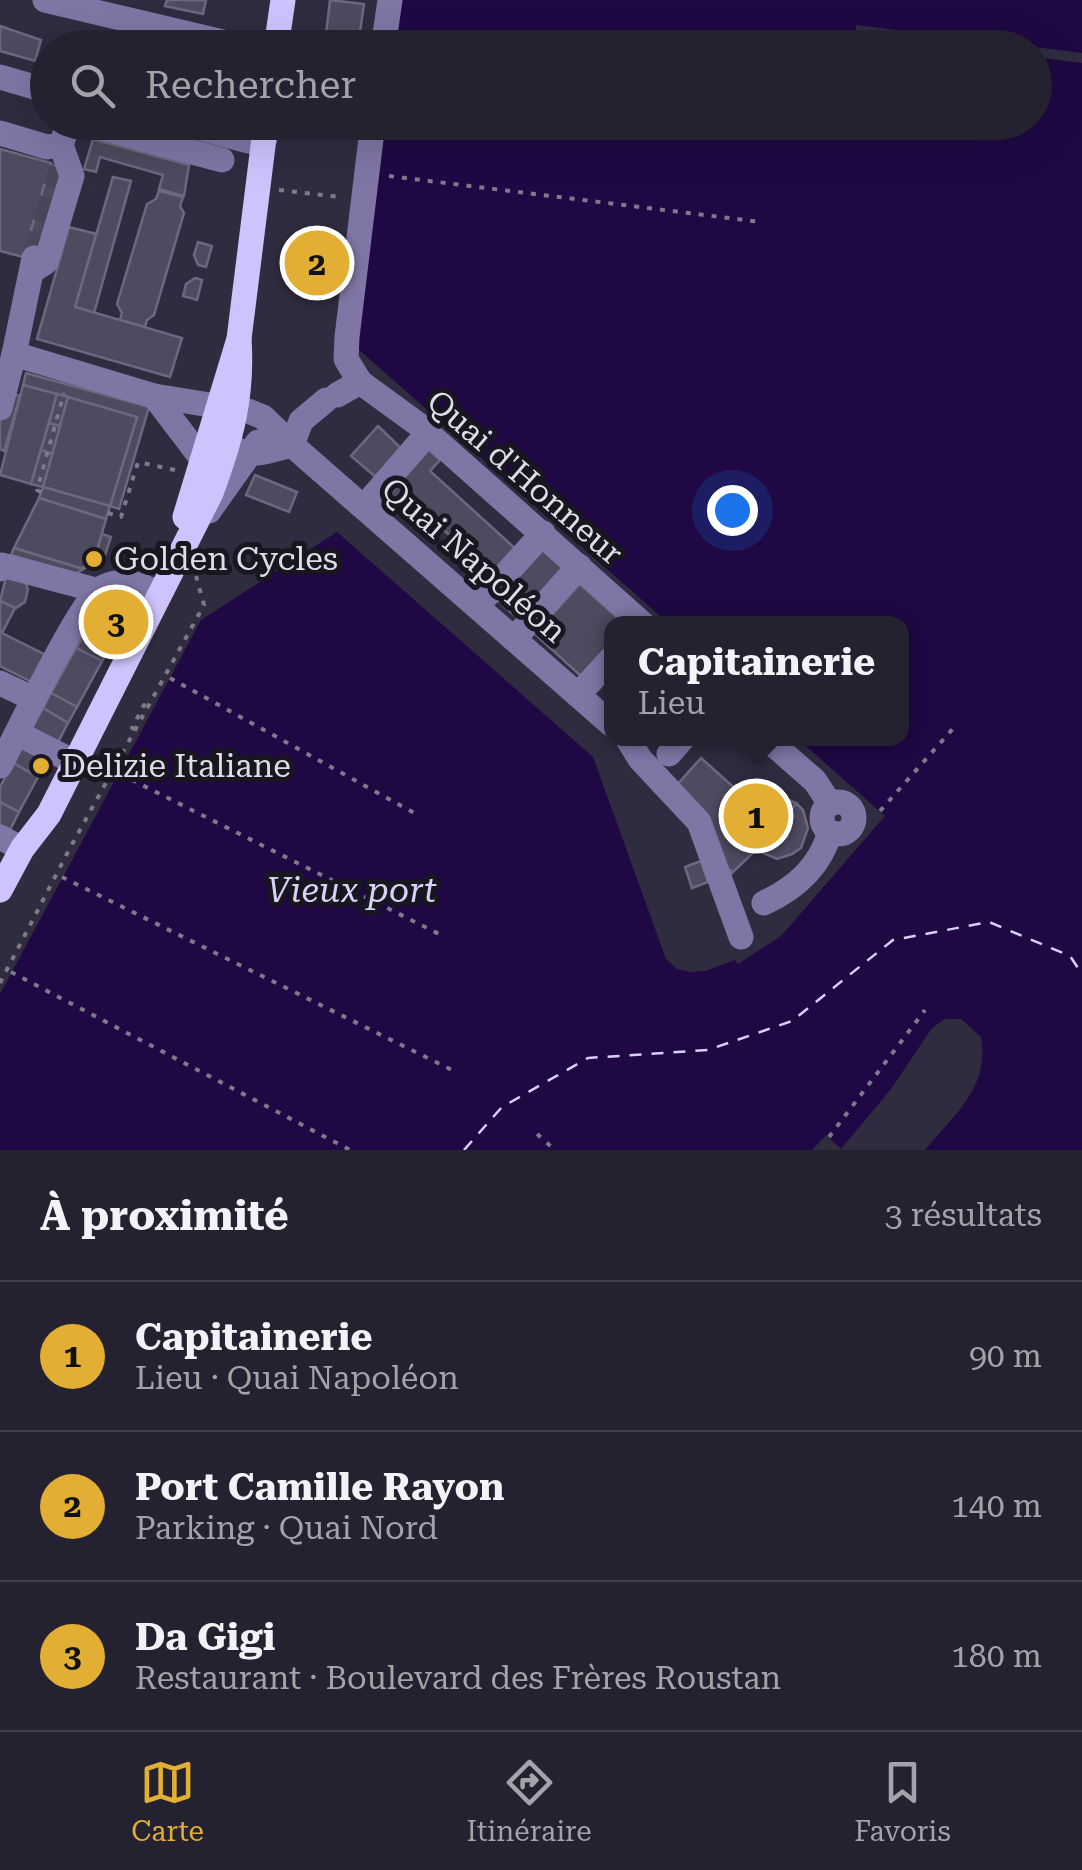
<!DOCTYPE html>
<html lang="fr">
<meta charset="utf-8">
<style>
body{margin:0;font-family:"Roboto Serif",serif;background:#2c2938;color:#f1f3f6}
.you{position:absolute;left:732px;top:510px;width:35px;height:35px;margin:-25px;border:8px solid #fff;border-radius:50%;background:#1a73e8;box-shadow:0 0 0 15px #1a73e833}
.badge{display:grid;place-items:center;width:65px;height:65px;border-radius:50%;background:#e3ae34;color:#111;font-size:32px;font-weight:700}
.pin{position:absolute;translate:-50% -50%;border:5px solid #fff;box-shadow:0 2px 10px #0006}
.popup{position:absolute;left:604px;top:616px;width:305px;height:130px;box-sizing:border-box;display:grid;place-content:center;border-radius:20px;background:#242130;filter:drop-shadow(0 2px 8px #0005);font-size:32px;white-space:nowrap;color:#a3a3ab}
.popup b{font-size:38px;color:#f1f3f6}
.popup::after{content:'';position:absolute;left:50%;top:100%;margin-left:-20px;border:20px solid transparent;border-top-color:#242130}
.list{margin:0;padding:0;list-style:none}
h2{display:flex;justify-content:space-between;align-items:center;height:130px;margin:0;padding:0 40px;font-size:42px}
h2 small{font-size:32px;font-weight:400;color:#a3a3ab}
.list li{display:grid;grid-template-columns:65px 1fr auto;gap:30px;align-items:center;box-sizing:border-box;height:150px;padding:0 40px;border-top:2px solid #413e4c}
.list b{display:block;font-size:38px;white-space:nowrap}
.list p{margin:0;font-size:32px;white-space:nowrap;color:#a3a3ab}
.list em{font-size:32px;font-style:normal;color:#a3a3ab}
.icon{flex:none;width:55px;height:55px;fill:none;stroke:currentColor;stroke-width:2;stroke-linecap:round;stroke-linejoin:round}
.map{position:relative;flex:none;width:1082px;height:1150px;overflow:hidden}
.search{position:absolute;background:#242130;box-shadow:0 10px 40px #0002;left:30px;right:30px;top:30px;height:110px;display:flex;align-items:center;gap:25px;box-sizing:border-box;padding:0 35px;border-radius:55px;color:#a3a3ab;font-size:38px}
.sheet{height:580px;background:#242130}
nav{display:flex;justify-content:space-around;align-items:center;box-sizing:border-box;height:140px;border-top:2px solid #413e4c;background:#242130;font-size:28px;color:#a3a3ab}
nav a{display:grid;justify-items:center;gap:5px}
nav .on{color:#e3ae34}
.map>svg:first-child{display:block}
.water{fill:#1f0844}
.pier{fill:#302c40}
.lines{fill:none;stroke-linecap:round;stroke-linejoin:round}
.ferry{stroke:#d8d1f7;stroke-width:2.5;stroke-dasharray:12 10;stroke-linecap:butt}
.building{fill:#4e4a5f;stroke:#6c687e;stroke-width:2.5}
.minor-tunnel{stroke:#4a4659;stroke-width:25;stroke-dasharray:25 12;stroke-linecap:butt}
.path{stroke:#7e7a8b;stroke-width:4;stroke-dasharray:5 8;stroke-linecap:butt}
.minor{stroke:#8076a6;stroke-width:25}
.major{stroke:#cfc3fe;stroke-width:25}
.poi-dot{fill:#e3ae34;stroke:#18161f;stroke-width:4}
.labels{text-anchor:middle;stroke-width:10;stroke-linejoin:round;paint-order:stroke}
.street-label{font-size:32px;fill:#dedce9;stroke:#18161f}
.poi-label{font-size:32px;fill:#dedce9;stroke:#18161f;text-anchor:start}
.water-label{font-size:35px;font-style:italic;fill:#d8d1f7;stroke:#18161f}
</style>
<div class="map">
<svg width="1082" height="1150" viewBox="0 0 1082 1150">
<rect width="100%" height="100%" fill="#302c40"/>
<!-- water -->
<path class="water" d="M400,0H1082V1150H925C955,1114 990,1087 981,1037L961,1019H945L932,1028L891,1089L841,1149L826,1135L812,1150H0V994L201,620L337,532L593,757L666,959L677,969L691,972L705,971L735,960L738,964L781,936L885,816L798,739L901,738V624L668,623L357,348L386,123L1034,122V48L394,47Z"/>
<!-- pier -->
<polygon class="pier" points="856,25 1082,53 1082,63 1035,57 1034,48 960,47 855,34"/>
<g class="lines">
<!-- ferry -->
<polyline class="ferry" points="464,1150 502,1107 588,1058 708,1050 792,1021 893,940 989,922 1070,956 1082,974"/>
</g>
<!-- building -->
<g class="building">
<polygon points="167,0 206,0 203,14 165,6"/>
<polygon points="330,0 364,4 359,39 326,34"/>
<polygon points="0,26 41,40 35,61 0,51"/>
<polygon points="87,33 102,36 101,48 69,48 70,44 79,46 81,38 86,39"/>
<polygon points="93,139 189,165 184,196 159,189 163,175 100,157 96,172 84,169"/>
<polygon points="0,149 51,163 23,257 0,251"/>
<polygon points="50,165 61,168 45,252 24,255"/>
<polygon points="113,177 131,181 94,313 75,307"/>
<polygon points="159,191 183,197 180,206 184,213 154,315 147,320 145,327 120,320 122,313 117,304 147,204 156,199"/>
<polygon points="69,227 96,234 75,307 182,338 170,377 37,339"/>
<polygon points="198,242 212,246 206,267 198,265 194,255"/>
<polygon points="195,278 202,280 197,300 183,296 186,284"/>
<polygon points="26,373 149,407 119,509 110,506 137,417 23,385"/>
<polygon points="23,385 57,394 31,484 0,475"/>
<polygon points="0,390 20,396 4,451 0,449"/>
<polygon points="57,394 68,397 60,426 49,423"/>
<polygon points="68,397 137,417 110,506 43,487"/>
<polygon points="49,423 60,426 52,454 41,450"/>
<polygon points="378,426 403,450 378,479 351,456"/>
<polygon points="427,448 440,460 430,471 518,551 496,576 407,498 396,510 383,498"/>
<polygon points="41,450 52,454 43,487 31,484"/>
<polygon points="255,475 297,492 289,512 246,495"/>
<polygon points="43,487 110,506 106,519 39,498"/>
<polygon points="39,498 106,519 96,554 88,552 83,569 14,548"/>
<polygon points="102,534 111,537 104,558 83,569 88,552 96,554"/>
<polygon points="14,548 83,569 76,574 11,555"/>
<polygon points="542,550 568,573 523,623 497,600"/>
<polygon points="6,577 25,582 28,589 25,602 16,608 0,601"/>
<polygon points="580,584 624,624 611,624 611,648 584,679 535,634"/>
<polygon points="0,601 15,608 2,633 48,656 34,683 0,666"/>
<polygon points="101,604 125,617 113,642 88,628"/>
<polygon points="88,628 113,642 102,661 76,648"/>
<polygon points="76,648 102,661 77,707 51,693"/>
<polygon points="51,693 77,707 68,723 43,708"/>
<polygon points="43,708 68,723 57,744 31,730"/>
<polygon points="21,748 47,761 38,777 13,763"/>
<polygon points="701,758 759,810 774,802 792,809 796,803 803,810 808,828 801,848 792,854 777,859 756,850 732,873 731,870 726,873 676,786"/>
<polygon points="13,763 38,777 19,812 0,802 0,787"/>
<polygon points="778,795 796,803 792,809 774,802 759,810 753,805 764,796"/>
<polygon points="0,802 19,812 10,830 0,825"/>
<polygon points="701,861 708,882 692,888 685,867"/>
</g>
<g class="lines">
<!-- minor-tunnel -->
<polyline class="minor-tunnel" points="34,258 61,168"/>
<!-- path -->
<g class="path">
<polyline points="389,176 761,222"/>
<polyline points="279,190 339,197"/>
<polyline points="41,492 37,490 64,393"/>
<polyline points="108,513 121,517 138,462 175,470"/>
<polyline points="170,678 416,814"/>
<polyline points="135,729 132,728 144,705 147,707"/>
<polyline points="120,774 443,936"/>
<polyline points="880,811 957,724"/>
<polyline points="62,877 456,1072"/>
<polyline points="11,972 350,1150"/>
<polyline points="0,983 70,848 204,605 196,576"/>
<polyline points="537,1134 555,1150"/>
<polyline points="829,1137 925,1010"/>
</g>
<!-- minor -->
<g class="minor">
<polyline points="45,0 248,48"/>
<polyline points="383,48 390,0"/>
<polyline points="0,77 48,91"/>
<polyline points="152,122 147,140 222,160"/>
<polyline points="176,122 248,141 265,138"/>
<polyline points="103,128 147,140"/>
<polyline points="0,133 47,147 61,145 69,122"/>
<path d="M34,258L14,354L154,396L248,411L263,417L292,445C258,454 236,464 218,427"/>
<polyline points="32,271 46,262 72,176 61,145"/>
<polyline points="360,382 419,425 643,624"/>
<polyline points="337,395 360,382 346,359 347,337 373,122"/>
<polyline points="154,396 202,459"/>
<polyline points="326,400 301,421 292,445 611,724"/>
<polyline points="0,408 14,354"/>
<polyline points="364,507 428,433"/>
<polyline points="209,511 258,442"/>
<polyline points="0,569 2,565 96,590"/>
<polyline points="477,606 543,533"/>
<polyline points="514,639 579,566"/>
<polyline points="0,683 34,699"/>
<polyline points="578,695 611,659"/>
<polyline points="17,733 76,763"/>
<polyline points="766,738 815,781 830,804"/>
<polyline points="629,741 640,759 699,822 741,937"/>
<polyline points="669,754 683,738"/>
<path d="M0,766C14,739 82,599 100,589C121,576 139,584 159,593"/>
<circle cx="838" cy="818" r="16"/>
<polyline points="0,837 22,849"/>
<path d="M764,903C796,888 820,867 830,832"/>
</g>
<!-- major -->
<g class="major">
<polyline points="276,48 283,0"/>
<polyline points="185,517 239,339 266,122"/>
<path d="M0,890L22,849L49,814L211,493C231,439 243,397 239,339"/>
</g>
</g>
<!-- markers -->
<g class="poi-dot">
<circle cx="94" cy="559" r="10"/>
<circle cx="41" cy="766" r="10"/>
</g>
<g class="labels">
<!-- street labels -->
<g class="street-label">
<text transform="translate(525 477) rotate(41)" y="11">Quai d'Honneur</text>
<text transform="translate(474 560) rotate(41)" y="11">Quai Napoléon</text>
</g>
<!-- poi labels -->
<g class="poi-label">
<text x="114" y="570">Golden Cycles</text>
<text x="61" y="777">Delizie Italiane</text>
</g>
<!-- water labels -->
<g class="water-label">
<text x="352" y="902">Vieux port</text>
</g>
</g>
</svg>
<div class="you"></div>
<div class="pin badge" style="left:756px;top:816px">1</div>
<div class="popup"><b>Capitainerie</b>Lieu</div>
<div class="pin badge" style="left:317px;top:263px">2</div>
<div class="pin badge" style="left:116px;top:622px">3</div>
<div class="search"><svg class="icon" aria-label="search" viewBox="0 0 24 24"><circle cx="10" cy="10" r="6"/><path d="M15 15l6 6"/></svg>Rechercher</div>
</div>
<section class="sheet">
<h2>À proximité<small>3 résultats</small></h2>
<ul class="list">
<li><span class="badge">1</span><div><b>Capitainerie</b><p>Lieu · Quai Napoléon</p></div><em>90 m</em></li>
<li><span class="badge">2</span><div><b>Port Camille Rayon</b><p>Parking · Quai Nord</p></div><em>140 m</em></li>
<li><span class="badge">3</span><div><b>Da Gigi</b><p>Restaurant · Boulevard des Frères Roustan</p></div><em>180 m</em></li>
</ul>
</section>
<nav>
<a class="on"><svg class="icon" aria-label="map" viewBox="0 0 24 24"><path d="M3 6l6-2 6 2 6-2v14l-6 2-6-2-6 2zM9 4v14M15 6v14"/></svg>Carte</a>
<a><svg class="icon" aria-label="directions" viewBox="0 0 24 24"><path d="M12 3l9 9-9 9-9-9zM9 14v-3h6M13 9l2 2-2 2"/></svg>Itinéraire</a>
<a><svg class="icon" aria-label="saved" viewBox="0 0 24 24"><path d="M7 4h10v16l-5-4-5 4z"/></svg>Favoris</a>
</nav>
